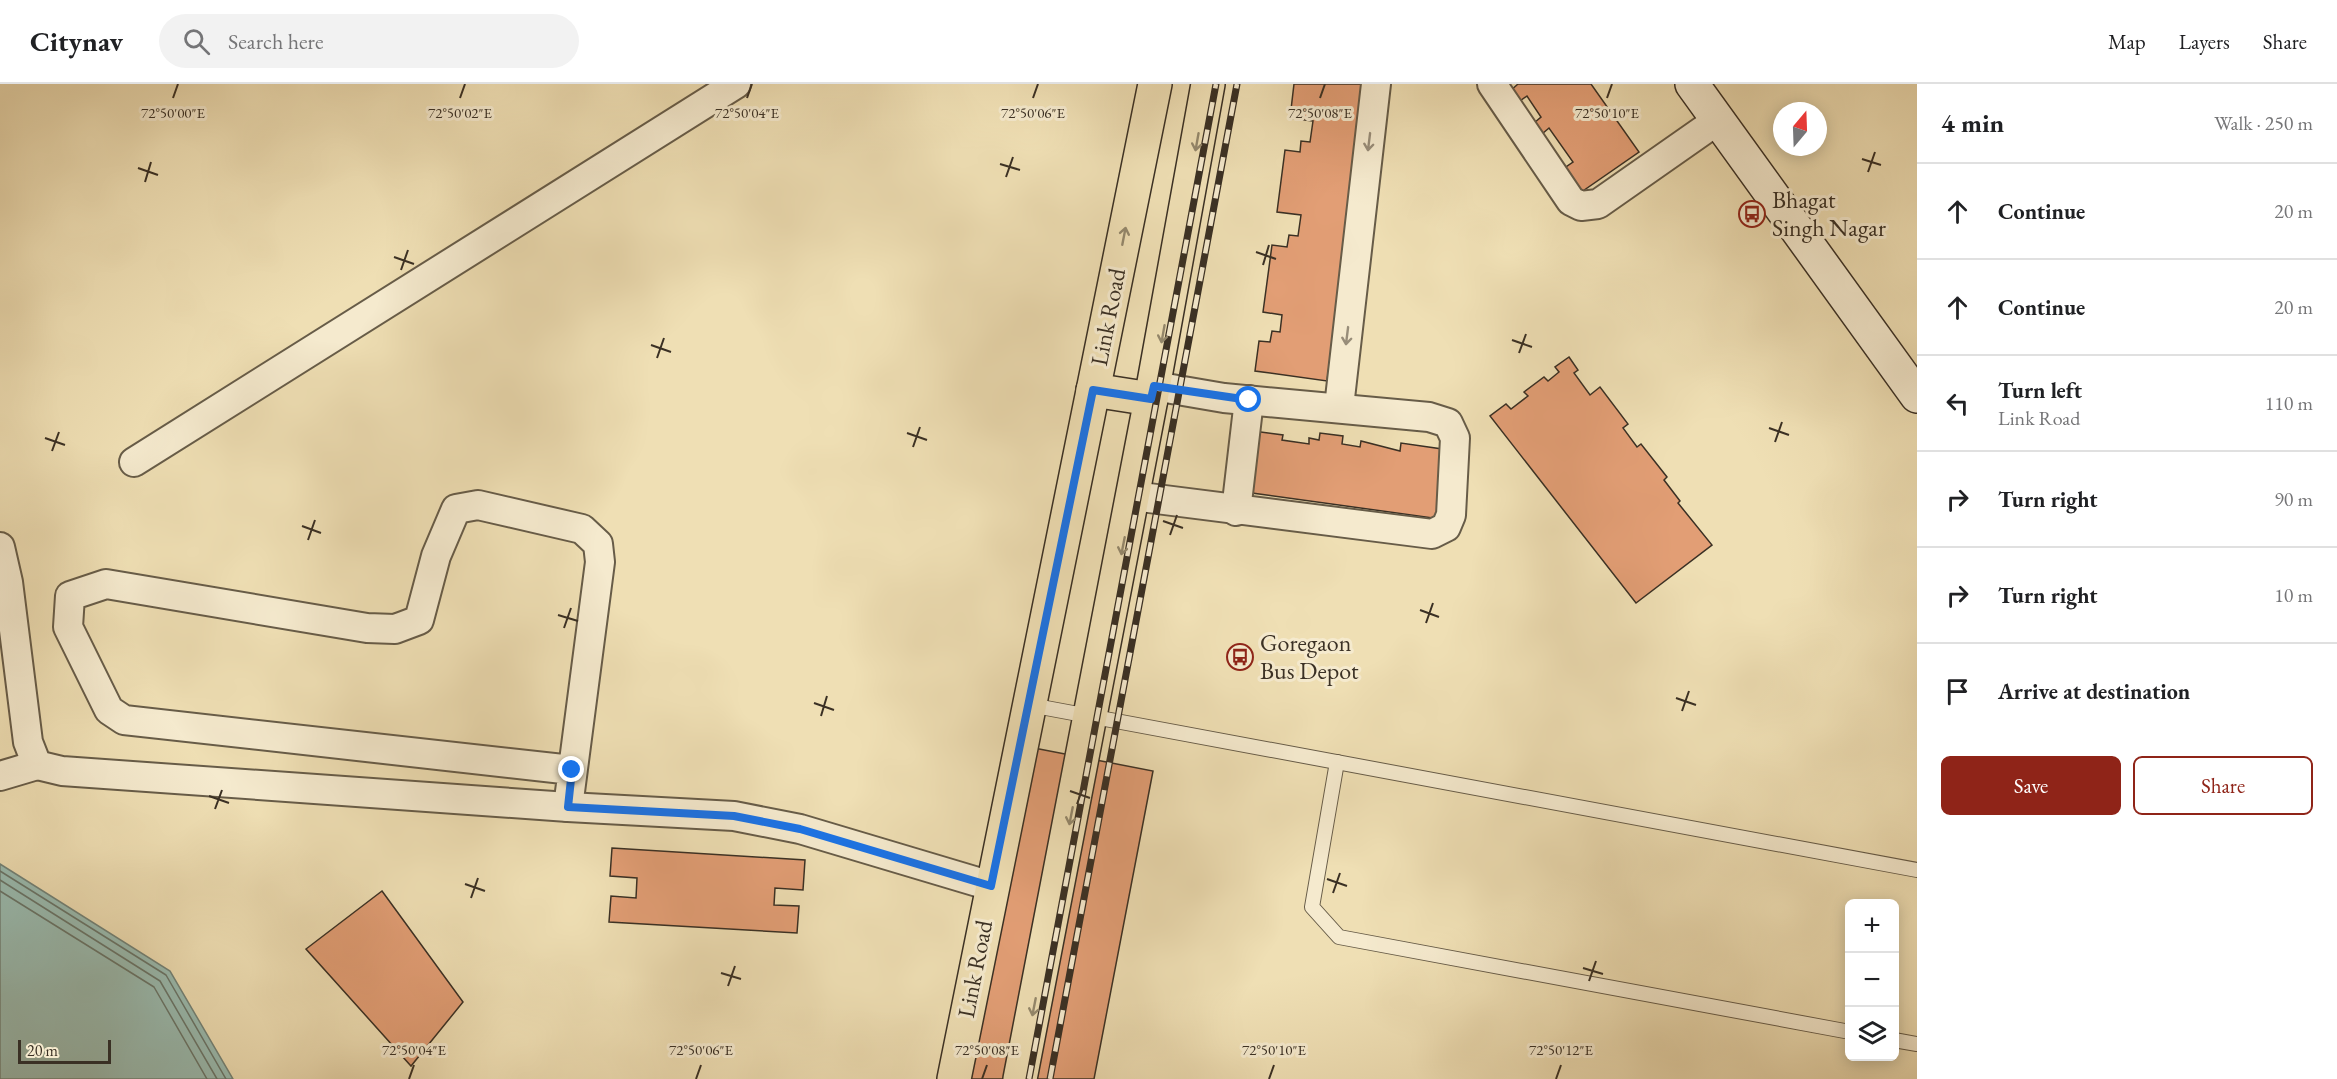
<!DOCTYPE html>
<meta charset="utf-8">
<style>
body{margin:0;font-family:"EB Garamond",serif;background:#f2f2f2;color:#202124}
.controls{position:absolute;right:18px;bottom:18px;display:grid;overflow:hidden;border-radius:9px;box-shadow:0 3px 15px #0003}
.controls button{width:54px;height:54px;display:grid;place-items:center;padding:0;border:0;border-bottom:2px solid #e0e0e0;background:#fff;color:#202124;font:30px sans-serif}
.compass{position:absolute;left:1773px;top:18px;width:54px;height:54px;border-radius:50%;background:#fff;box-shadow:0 3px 15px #0003;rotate:19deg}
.scale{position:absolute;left:18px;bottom:15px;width:93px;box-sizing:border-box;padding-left:6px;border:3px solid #3a3024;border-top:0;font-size:16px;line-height:21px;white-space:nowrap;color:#3a3024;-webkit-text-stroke:4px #f5eace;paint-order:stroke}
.stop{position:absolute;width:18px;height:18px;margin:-14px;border:4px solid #1a73e8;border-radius:50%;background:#fff}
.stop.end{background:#1a73e8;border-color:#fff;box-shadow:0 2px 6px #0008}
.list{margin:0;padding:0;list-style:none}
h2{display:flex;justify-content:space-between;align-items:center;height:78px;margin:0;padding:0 24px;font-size:26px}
h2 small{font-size:20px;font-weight:400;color:#757577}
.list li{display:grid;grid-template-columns:39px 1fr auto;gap:18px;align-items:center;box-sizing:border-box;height:96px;padding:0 24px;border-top:2px solid #e0e0e0}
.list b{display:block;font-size:22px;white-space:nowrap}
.list p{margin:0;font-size:20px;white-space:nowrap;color:#757577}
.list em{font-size:20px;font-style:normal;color:#757577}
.actions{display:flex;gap:12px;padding:18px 24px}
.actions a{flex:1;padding:14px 0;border:2px solid #8f2418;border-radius:9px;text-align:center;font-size:21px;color:#8f2418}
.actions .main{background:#8f2418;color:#fff}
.icon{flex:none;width:33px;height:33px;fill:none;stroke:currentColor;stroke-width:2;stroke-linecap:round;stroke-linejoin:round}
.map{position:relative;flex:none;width:1917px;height:995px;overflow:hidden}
header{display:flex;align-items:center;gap:36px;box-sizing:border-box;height:84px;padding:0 30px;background:#fff;border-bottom:2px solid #e0e0e0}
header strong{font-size:28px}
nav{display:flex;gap:33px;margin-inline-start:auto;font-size:21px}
.search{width:420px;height:54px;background:#f2f2f2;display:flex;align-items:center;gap:15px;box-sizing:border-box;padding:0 21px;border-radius:33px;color:#757577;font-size:22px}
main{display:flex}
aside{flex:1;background:#fff}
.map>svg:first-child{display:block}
.water{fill:#9abcb1;stroke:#748479;stroke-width:1.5}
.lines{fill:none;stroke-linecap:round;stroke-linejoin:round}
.shore{stroke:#6a766a;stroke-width:1.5}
.building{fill:#e29e75;stroke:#3a3024;stroke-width:1.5}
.lane-casing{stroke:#675c48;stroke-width:16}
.street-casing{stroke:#675c48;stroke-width:32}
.secondary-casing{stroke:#3a3024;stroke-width:36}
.primary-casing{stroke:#3a3024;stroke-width:36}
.lane{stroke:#f5eace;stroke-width:14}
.street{stroke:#f5eace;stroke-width:28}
.secondary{stroke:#f5eace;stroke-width:33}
.primary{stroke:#efdfb4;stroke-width:33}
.rail-casing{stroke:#3a3024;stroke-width:7}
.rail{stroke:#f5eace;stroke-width:4.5;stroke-dasharray:14;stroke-linecap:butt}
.oneway{stroke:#94886c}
.oneway2{stroke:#988d79}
.route{stroke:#1a73e8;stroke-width:8}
.ticks{fill:none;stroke:#3a3024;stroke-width:2}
.labels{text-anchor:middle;stroke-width:6;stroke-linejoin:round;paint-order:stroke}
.poi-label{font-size:24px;fill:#3a3024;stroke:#f5eace;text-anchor:start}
.street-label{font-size:24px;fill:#3a3024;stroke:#f5eace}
.ticks-label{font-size:15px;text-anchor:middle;fill:#3a3024;stroke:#f5eace;stroke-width:6;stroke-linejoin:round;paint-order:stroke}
</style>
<header>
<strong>Citynav</strong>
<div class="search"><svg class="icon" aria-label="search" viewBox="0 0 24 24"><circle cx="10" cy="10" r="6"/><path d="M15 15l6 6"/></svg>Search here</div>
<nav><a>Map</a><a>Layers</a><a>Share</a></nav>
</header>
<main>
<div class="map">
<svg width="1917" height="995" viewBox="0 0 1917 995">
<rect width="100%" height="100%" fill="#efdfb4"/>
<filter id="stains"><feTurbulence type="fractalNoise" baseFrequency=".00333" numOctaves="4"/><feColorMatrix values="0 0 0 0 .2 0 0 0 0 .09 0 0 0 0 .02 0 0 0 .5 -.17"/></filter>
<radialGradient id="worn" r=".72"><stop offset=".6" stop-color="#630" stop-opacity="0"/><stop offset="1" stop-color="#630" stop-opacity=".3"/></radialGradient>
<!-- water -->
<polygon class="water" points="0,780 170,887 233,995 0,995"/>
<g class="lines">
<!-- shore -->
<g class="shore">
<polyline points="0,787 166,891 226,995"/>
<polyline points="0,796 160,897 217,995"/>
<polyline points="0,807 154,903 207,995"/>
</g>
</g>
<!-- building -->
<g class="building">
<polygon points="1294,0 1368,0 1327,297 1255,287 1259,257 1270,258 1272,247 1280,248 1282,231 1263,228 1272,161 1287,163 1289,151 1298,152 1301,131 1277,128 1285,66 1300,68 1301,57 1310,58 1313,37 1290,34"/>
<polygon points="1518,0 1591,0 1639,68 1577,111 1560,87 1573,78 1549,44 1542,50 1534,39 1541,33 1527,12 1517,19 1509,8"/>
<polygon points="1569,273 1578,286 1574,289 1590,311 1600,303 1628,340 1623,344 1637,363 1641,360 1667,393 1664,396 1680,417 1678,419 1712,461 1636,519 1490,332 1506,320 1511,325 1528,312 1524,308 1544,293 1548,297 1559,288 1555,283"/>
<polygon points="1253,347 1283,351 1282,356 1309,360 1309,354 1319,356 1320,349 1343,352 1342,360 1360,363 1361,357 1400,367 1401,359 1449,366 1440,435 1245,408"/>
<polygon points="1034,664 1153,687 1094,995 971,995"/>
<polygon points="612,764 805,776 803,806 775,804 774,821 799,822 797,849 609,838 611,812 636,814 637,794 610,792"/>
<polygon points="382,807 463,918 411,982 306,865"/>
</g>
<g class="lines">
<defs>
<g id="lane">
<polyline points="1030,621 1917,786"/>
<polyline points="1337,678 1312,823 1339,853 1850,948"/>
<polyline points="1894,956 1917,960"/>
</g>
<g id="street">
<polyline points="1492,0 1571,117 1581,122 1598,120 1718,36"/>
<polyline points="1339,323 1376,0"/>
<polyline points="134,378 736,0"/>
<polyline points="1133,412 1432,450 1446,443 1451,431 1455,354 1448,339 1429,333 1224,314 1154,302"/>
<polyline points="1236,427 1249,316"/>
<polyline points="0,463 8,498 28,658 37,681 62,687 568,723 734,732 800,745 991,802"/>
<polyline points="0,692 37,681"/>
<polyline points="568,723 600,478 598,460 582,445 478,421 456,425 436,472 419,536 395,545 367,544 106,500 70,512 68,543 109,626 124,636 572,686"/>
</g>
<polyline id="secondary" points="1692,0 1917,312"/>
<g id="primary">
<polyline points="1093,306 1151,315"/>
<polyline points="954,995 1155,0"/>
<polyline points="1020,995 1151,315 1208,0"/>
</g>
</defs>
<!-- lane casing -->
<use href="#lane" class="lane-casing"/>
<!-- street casing -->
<use href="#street" class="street-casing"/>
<!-- secondary casing -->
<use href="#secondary" class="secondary-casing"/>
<!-- primary casing -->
<use href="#primary" class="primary-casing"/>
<!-- lane -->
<use href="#lane" class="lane"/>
<!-- street -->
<use href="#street" class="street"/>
<!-- secondary -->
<use href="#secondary" class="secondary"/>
<!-- primary -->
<use href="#primary" class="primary"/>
<defs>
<g id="rail">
<polyline points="1029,995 1216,0"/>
<polyline points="1050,995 1237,0"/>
</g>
</defs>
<!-- rail casing -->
<use href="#rail" class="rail-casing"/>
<!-- rail -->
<use href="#rail" class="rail"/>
</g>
<!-- one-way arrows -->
<defs><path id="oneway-shaft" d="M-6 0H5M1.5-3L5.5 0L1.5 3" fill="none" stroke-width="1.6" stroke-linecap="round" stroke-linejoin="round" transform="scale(1.5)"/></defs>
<g class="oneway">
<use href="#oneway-shaft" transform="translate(1197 58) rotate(100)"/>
<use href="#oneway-shaft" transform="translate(1124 152) rotate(-79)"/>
<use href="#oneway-shaft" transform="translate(1163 250) rotate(100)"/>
<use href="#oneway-shaft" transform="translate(1123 462) rotate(101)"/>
<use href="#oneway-shaft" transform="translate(1071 732) rotate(101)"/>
<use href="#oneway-shaft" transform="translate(1034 923) rotate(101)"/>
</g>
<g class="oneway2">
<use href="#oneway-shaft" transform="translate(1369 58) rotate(97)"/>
<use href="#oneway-shaft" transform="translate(1347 252) rotate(97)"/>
</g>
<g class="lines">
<!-- route -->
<polyline class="route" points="572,686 568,723 734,732 800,745 991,802 1093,306 1151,315 1154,302 1249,316"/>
</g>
<!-- ticks -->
<path class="ticks" d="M173,14L178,0M460,14L465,0M747,14L752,0M1033,14L1038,0M1320,14L1325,0M1607,14L1612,0M1862,75L1881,81M1000,80L1020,86M138,84L158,91M1868,88L1875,68M1006,93L1013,73M145,98L151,78M1256,168L1276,175M394,173L414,180M1263,181L1269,161M401,186L408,166M1512,256L1532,263M651,261L671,268M1519,269L1526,250M657,274L664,254M1769,344L1789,351M907,349L927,356M45,354L65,361M1775,358L1782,338M913,363L920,343M52,367L59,348M1163,437L1183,444M302,442L321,449M1170,451L1177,431M308,456L315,436M1420,526L1439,533M558,531L578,537M1426,539L1433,519M564,544L571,524M1676,614L1696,621M814,619L834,626M1682,627L1689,607M821,632L827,612M1070,707L1090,714M209,712L229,719M1077,720L1084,701M215,725L222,706M1327,795L1347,802M465,800L485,807M1333,809L1340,789M471,814L478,794M1583,884L1603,890M721,889L741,895M1589,897L1596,877M728,902L735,882M409,995L414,981M696,995L701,981M982,995L987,981M1269,995L1274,981M1556,995L1561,981"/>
<!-- icons -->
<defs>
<symbol id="bus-ring" viewBox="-11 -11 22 22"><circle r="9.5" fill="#f5eace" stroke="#8f2418" stroke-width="1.5"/><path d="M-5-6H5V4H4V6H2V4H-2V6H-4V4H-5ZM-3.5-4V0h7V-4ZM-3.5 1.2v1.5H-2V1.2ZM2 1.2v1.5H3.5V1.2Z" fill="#8f2418"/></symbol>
</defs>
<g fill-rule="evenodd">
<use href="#bus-ring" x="1737" y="115" width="30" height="30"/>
<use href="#bus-ring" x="1225" y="558" width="30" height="30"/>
</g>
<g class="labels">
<!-- poi labels -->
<g class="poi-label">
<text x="1772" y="124">Bhagat<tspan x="1772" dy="28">Singh Nagar</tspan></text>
<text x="1260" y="567">Goregaon<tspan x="1260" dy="28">Bus Depot</tspan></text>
</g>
<!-- street labels -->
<g class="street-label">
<text transform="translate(1108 233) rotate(-79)" y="8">Link Road</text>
<text transform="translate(975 885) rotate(-79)" y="8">Link Road</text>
</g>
</g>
<g class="ticks-label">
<text x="173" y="34">72°50'00"E</text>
<text x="460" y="34">72°50'02"E</text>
<text x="747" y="34">72°50'04"E</text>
<text x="1033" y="34">72°50'06"E</text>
<text x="1320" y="34">72°50'08"E</text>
<text x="1607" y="34">72°50'10"E</text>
<text x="414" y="971">72°50'04"E</text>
<text x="701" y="971">72°50'06"E</text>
<text x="987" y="971">72°50'08"E</text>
<text x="1274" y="971">72°50'10"E</text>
<text x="1561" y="971">72°50'12"E</text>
</g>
<rect width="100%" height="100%" filter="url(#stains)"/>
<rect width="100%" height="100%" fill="url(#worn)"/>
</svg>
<div class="controls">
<button>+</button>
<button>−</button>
<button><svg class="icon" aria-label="layers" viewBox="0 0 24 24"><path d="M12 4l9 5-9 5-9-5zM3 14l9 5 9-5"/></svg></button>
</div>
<svg class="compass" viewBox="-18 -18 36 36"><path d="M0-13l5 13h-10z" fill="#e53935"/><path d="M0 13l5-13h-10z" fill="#757577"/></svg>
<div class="scale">20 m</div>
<div class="stop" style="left:1249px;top:316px"></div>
<div class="stop end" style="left:572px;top:686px"></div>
</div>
<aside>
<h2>4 min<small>Walk · 250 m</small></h2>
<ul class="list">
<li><svg class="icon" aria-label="ahead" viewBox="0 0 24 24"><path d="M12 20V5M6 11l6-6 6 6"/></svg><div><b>Continue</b></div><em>20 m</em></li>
<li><svg class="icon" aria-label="ahead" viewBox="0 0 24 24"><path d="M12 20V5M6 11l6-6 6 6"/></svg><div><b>Continue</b></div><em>20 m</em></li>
<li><svg class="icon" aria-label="left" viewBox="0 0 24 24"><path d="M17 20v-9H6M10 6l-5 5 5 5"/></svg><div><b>Turn left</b><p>Link Road</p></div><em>110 m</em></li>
<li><svg class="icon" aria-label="right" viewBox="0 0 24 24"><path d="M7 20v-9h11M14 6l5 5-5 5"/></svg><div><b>Turn right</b></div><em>90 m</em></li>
<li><svg class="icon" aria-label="right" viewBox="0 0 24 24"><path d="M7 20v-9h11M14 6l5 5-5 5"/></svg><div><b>Turn right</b></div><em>10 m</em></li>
<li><svg class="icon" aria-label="arrive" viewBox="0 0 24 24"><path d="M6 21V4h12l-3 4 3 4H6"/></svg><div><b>Arrive at destination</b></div></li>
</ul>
<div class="actions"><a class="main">Save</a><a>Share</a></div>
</aside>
</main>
